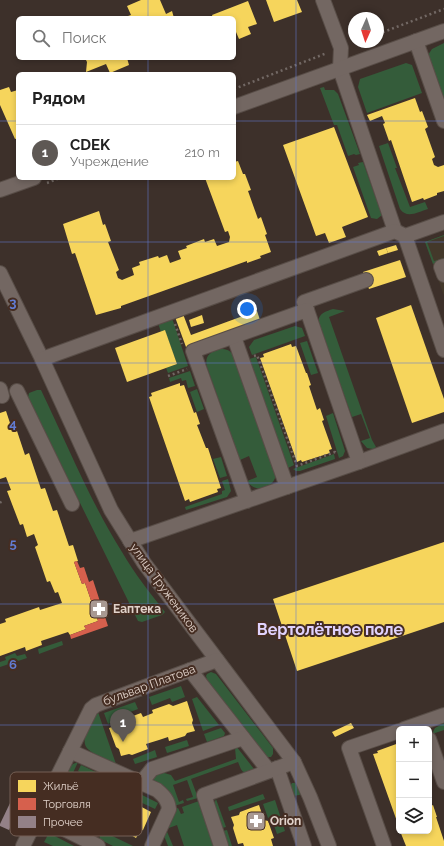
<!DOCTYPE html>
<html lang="ru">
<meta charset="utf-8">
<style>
body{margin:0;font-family:Raleway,sans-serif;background:#f6f6f6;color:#222}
.controls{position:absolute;right:12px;bottom:12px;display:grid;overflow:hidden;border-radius:6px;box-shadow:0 2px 6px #0003}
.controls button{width:36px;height:36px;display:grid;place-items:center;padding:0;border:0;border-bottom:1px solid #e0e0e0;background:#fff;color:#222;font:20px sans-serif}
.compass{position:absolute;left:348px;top:12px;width:36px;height:36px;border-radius:50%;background:#fff;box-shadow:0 2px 6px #0003;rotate:183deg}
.you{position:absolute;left:247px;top:309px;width:14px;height:14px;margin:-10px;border:3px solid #fff;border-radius:50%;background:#1a73e8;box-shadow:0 0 0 6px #1a73e833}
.badge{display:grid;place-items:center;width:26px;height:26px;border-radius:50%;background:#5e5854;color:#fff;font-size:13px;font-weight:700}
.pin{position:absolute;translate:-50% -33px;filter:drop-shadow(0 1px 2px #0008)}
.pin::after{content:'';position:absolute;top:21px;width:14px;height:12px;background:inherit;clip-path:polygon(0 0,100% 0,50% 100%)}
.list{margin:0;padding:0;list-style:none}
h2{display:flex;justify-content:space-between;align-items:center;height:52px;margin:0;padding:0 16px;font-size:17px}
h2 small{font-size:13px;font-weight:400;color:#767676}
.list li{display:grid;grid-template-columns:26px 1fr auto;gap:12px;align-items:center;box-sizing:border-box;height:56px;padding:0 16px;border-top:1px solid #e0e0e0}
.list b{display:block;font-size:15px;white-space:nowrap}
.list p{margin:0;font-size:13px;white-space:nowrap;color:#767676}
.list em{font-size:13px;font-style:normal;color:#767676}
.icon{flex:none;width:22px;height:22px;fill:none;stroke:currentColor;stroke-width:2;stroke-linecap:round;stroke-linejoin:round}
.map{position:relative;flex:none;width:444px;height:846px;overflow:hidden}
.search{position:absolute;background:#fff;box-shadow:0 2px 6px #0003;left:16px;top:16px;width:220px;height:44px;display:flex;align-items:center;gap:10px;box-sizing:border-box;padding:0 14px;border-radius:6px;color:#767676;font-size:15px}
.panel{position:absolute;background:#fff;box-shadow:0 2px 6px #0003;left:16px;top:72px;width:220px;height:108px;border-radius:6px}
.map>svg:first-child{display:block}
.education{fill:#43382a}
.green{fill:#345c3a}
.homes{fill:#f6d55c}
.shops{fill:#d6604d}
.building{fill:#938187}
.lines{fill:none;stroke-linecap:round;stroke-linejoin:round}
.minor-casing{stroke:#584d47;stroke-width:16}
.path{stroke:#726864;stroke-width:2.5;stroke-dasharray:2 3;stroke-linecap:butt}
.minor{stroke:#736762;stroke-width:14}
.grid{fill:none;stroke:#627cd3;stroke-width:1;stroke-opacity:0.55}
.labels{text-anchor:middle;stroke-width:4;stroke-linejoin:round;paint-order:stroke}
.street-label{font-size:12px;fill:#e1d2ca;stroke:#452d22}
.poi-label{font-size:12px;font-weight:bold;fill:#e1d2ca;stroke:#452d22;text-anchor:start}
.district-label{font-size:16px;font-weight:bold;fill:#e0d2fd;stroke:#452d22}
.key{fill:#452d22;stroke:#745f54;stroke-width:1}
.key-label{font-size:11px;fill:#e1d2ca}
.grid-label{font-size:13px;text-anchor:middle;font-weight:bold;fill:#627cd3;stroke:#452d22;stroke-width:4;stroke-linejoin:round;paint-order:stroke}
</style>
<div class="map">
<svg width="444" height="846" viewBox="0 0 444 846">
<rect width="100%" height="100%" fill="#3d302a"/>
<!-- education -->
<polygon class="education" points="444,235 444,296 425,242"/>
<!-- green -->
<g class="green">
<polygon points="444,43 444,102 428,55 432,49"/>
<polygon points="406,63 412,65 422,93 367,113 358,87 360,79"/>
<polygon points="324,87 325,90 334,90 338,94 360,154 356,155 354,154 348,156 337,125 334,125 320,88"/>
<path d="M388,143L397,168H395L410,207L425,202L428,209C418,212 407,219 400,209L379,146Z"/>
<polygon points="363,162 382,215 377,219 371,218 353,167 359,165 358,163"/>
<polygon points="444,235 444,236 427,242 434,261 444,258 444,261 433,264 425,242"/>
<path d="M333,309L345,311L329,317L372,440L376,447L373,449L367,448L361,441L370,438L361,414L352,417L319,325C317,314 324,312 333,309Z"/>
<polygon points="172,318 188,366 168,373 166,368 177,364 165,331 161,332 158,323"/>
<polygon points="295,326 302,328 305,336 252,355 249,347 254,340"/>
<polygon points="307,341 318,373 311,375 300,343"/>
<path d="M220,349C227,349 230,350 234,356L276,475C273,489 255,494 247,481L257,477L249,456L240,460L207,367C204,355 211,352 220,349Z"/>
<polygon points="256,357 294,465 288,468 249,359"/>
<polygon points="190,371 195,386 188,388 186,380 182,381 181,378 170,382 169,378"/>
<polygon points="197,389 204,409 197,412 190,392"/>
<path d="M37,390H41C67,444 90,501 122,552C134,573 150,593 165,612L162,615L142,622L138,621L28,397L29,393Z"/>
<polygon points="333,413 345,451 343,456 339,458 326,416"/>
<polygon points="334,454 335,459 300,471 296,471 293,469"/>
<polygon points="221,457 227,476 220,478 213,459"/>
<polygon points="228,479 231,491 227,497 186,510 185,507 222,494 222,491 225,490 222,481"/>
<polygon points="62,641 63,645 39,654 38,649"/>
<polygon points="15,653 17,656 25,654 27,658 0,667 0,662 6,660 5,657"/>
<polygon points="211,672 216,674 273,748 273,754 271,757 266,757 208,682 206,676 207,674"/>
<polygon points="181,686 185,697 172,702 170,698 152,705 149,697"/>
<polygon points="197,697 219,725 203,731 192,699"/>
<polygon points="135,702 138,709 120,716 121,719 108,724 104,713"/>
<path d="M98,712L116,764C82,748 75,749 98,712Z"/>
<polygon points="444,723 444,730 432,734 435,728"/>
<polygon points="221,728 225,733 224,736 207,742 204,734"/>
<polygon points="187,740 189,746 167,753 165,747"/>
<path d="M236,746L254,769C242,774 243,774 238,762L191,779L198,798L187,801L186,799L193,797L187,780L173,785L179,802L183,800L184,803L174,806L154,781V776L161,772L171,775L175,781L236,759L235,748Z"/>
<polygon points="155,750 157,757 135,764 133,759"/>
<polygon points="78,762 60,801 54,798 71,766 73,764"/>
<polygon points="81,765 113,780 111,784 94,775 92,778 78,771"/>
<polygon points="292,783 297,783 304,794 294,796 290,786"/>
<polygon points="126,787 158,803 155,809 140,802 142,798 125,790"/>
<polygon points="263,794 265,799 229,811 228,807"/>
<polygon points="216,799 226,827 222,828 214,804"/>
<polygon points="275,800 285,831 277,834 271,817 268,818 263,804"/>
<polygon points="199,801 214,846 184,846 177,825 166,829 173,846 168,846 163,833 174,809 178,808 181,814 184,813 182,807"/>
<polygon points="227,830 232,846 228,846 223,831"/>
<polygon points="102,831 133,846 113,846 99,839"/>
<polygon points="49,833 74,846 53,846 44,842"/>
</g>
<!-- homes -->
<g class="homes">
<polygon points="141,0 160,0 166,14 172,11 174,18 129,18 128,16 131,15 127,6"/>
<polygon points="266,0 297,0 302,12 274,22"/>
<polygon points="248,1 257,24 248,27 251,34 239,39 236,32 234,33 234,18 213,18 212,15"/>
<polygon points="85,58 127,58 129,65 110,73 106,64 86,72 87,62"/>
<polygon points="9,87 11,92 18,90 18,138 15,139 0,105 0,90"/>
<polygon points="415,98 420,112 422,111 428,127 425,129 435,157 432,159 434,165 438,167 444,165 444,191 437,193 437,195 424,200 423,198 412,202 391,140 389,141 383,124 385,123 382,116 370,121 367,115"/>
<polygon points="334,127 368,217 342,227 346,237 329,243 325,233 316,236 283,145"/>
<polygon points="238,161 243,174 245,174 251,190 248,191 258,219 261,217 267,234 265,235 271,252 260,256 261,258 247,263 247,261 121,306 121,308 96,315 75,253 72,254 63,224 99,211 103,225 105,224 111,241 108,242 119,270 116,272 118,278 122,280 134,275 132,268 140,265 139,262 158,256 159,258 167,255 170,263 181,259 178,251 187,248 186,246 204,239 205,242 214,239 217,246 229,242 230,237 228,231 225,232 205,178 234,178 234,162"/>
<polygon points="396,245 398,250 388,253 386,248"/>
<polygon points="386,248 388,253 379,256 377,251"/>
<polygon points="400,260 406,277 369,289 363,272"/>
<polygon points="411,305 444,399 444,412 412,423 376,318"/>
<polygon points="257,311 260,320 186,347 175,317 183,314 191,335"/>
<polygon points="202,315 204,323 191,327 189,320"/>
<polygon points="165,330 177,364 127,382 115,348"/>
<polygon points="291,344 292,347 296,346 306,373 307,373 311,385 309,386 317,410 320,408 324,420 322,421 332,449 329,450 330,453 302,462 301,460 297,462 260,358 264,357 263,354"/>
<polygon points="180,383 180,386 184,385 194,413 196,412 200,424 197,425 199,430 206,448 208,448 221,488 217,489 218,492 190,502 189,499 185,501 149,397 152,396 151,393"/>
<polygon points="6,411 13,432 17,431 25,455 29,453 41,489 45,488 53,511 57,510 69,546 73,545 78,561 74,562 82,584 85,583 98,621 84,626 86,629 70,635 68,632 41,641 42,645 26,651 25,647 0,656 0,624 6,622 5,619 39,607 40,610 62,603 58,592 55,593 50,581 47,582 35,547 38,545 34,534 27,537 23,524 20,525 7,491 11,490 6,477 0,479 0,413"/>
<polygon points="444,542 444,622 297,671 273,599"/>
<polygon points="187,701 193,720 192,723 195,731 187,733 185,736 169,741 168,737 159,740 146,744 148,749 132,755 129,754 121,756 119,749 116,747 109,728 124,723 125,719 141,713 143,717 153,713 152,710 169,704 173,706"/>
<polygon points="351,723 354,728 335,737 332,732"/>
<polygon points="399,743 399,827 373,754 378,753 377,751"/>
<polygon points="78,776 91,783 95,781 111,788 110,792 120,796 121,793 137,801 138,805 151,812 143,830 140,831 136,838 129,834 126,835 111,828 113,824 93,814 90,818 75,811 74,808 66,804 70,797 69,794"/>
<polygon points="429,802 431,806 433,805 437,817 436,817 444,841 444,846 406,846 400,831 429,831"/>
<polygon points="259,805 264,820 268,821 274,838 271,839 273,846 244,846 243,843 238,844 233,828 234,825 231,817 239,815 240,812"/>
</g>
<!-- shops -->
<polygon class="shops" points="77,561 80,568 84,567 89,582 93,580 108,626 71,639 70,635 86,629 84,626 98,621 85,583 82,584 74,562"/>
<!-- building -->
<polygon class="building" points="11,801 21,806 9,830 0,826 0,824"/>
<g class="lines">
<defs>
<g id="minor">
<polyline points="323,0 341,48 340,69 395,231"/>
<polyline points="416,41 444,121"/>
<polyline points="234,107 444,31"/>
<polyline points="0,190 34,178"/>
<polyline points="405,236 444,350"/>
<polyline points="444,266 441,267 444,275"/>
<polyline points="0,273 42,359 111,510 144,563 294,762 310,797 329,846"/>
<polyline points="307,310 304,302 366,280"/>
<polyline points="234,337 287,487"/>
<polyline points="42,359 395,231 405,236 444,222"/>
<polyline points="0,389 2,396"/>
<polyline points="17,391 72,504"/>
<polyline points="359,462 444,431"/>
<polyline points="130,541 359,462 307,310 193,351 247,501"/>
<polyline points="190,670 269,771"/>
<polyline points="404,729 444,715"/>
<polyline points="429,739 444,782"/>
<path d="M70,751L157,790C164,796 168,800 169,809L152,846"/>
<polyline points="277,768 304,846"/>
<polyline points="141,783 152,769 243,738"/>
<polyline points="38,816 98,846"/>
<polyline points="23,846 91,709 96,705 217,660"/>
<polyline points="221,846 204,795 294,762"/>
<polyline points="384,846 349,748 399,731"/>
</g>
</defs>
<!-- minor casing -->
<use href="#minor" class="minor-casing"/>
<!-- path -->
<g class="path">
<polyline points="378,34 444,9"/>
<polyline points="234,89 327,53"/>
<polyline points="47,183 60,178"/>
<polyline points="175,324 182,344"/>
<polyline points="254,356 257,355 297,466 335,452 336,455"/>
<polyline points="168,376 187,369"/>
<polyline points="0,503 2,500"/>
</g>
<!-- minor -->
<use href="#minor" class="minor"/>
</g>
<!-- grid -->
<path class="grid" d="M148,0V18M296,0V846M148,58V74M0,121H18M234,121H444M148,178V846M0,242H444M0,363H444M0,483H444M0,604H444M0,725H444"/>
<!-- icons -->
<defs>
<symbol id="pharmacy-square" viewBox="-11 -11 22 22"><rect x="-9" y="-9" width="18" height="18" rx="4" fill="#a89992" stroke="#452d22"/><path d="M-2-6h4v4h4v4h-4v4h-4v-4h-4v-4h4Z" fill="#fff"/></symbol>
</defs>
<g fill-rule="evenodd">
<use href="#pharmacy-square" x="88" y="598" width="22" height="22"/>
<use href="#pharmacy-square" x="245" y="810" width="22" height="22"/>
</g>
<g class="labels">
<!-- street labels -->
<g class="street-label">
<text transform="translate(164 588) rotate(54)" y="4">улица Тружеников</text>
<text transform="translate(149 685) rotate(-20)" y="4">бульвар Платова</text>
</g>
<!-- poi labels -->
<g class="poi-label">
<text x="113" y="613">Еаптека</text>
<text x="270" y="825">Orion</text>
</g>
<!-- district labels -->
<g class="district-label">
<text x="330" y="635">Вертолётное поле</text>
</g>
</g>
<!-- legend -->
<rect x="10" y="772" width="132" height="64" rx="6" class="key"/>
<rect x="18" y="780" width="18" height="12" fill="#f6d55c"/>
<rect x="18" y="798" width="18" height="12" fill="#d6604d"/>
<rect x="18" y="816" width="18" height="12" fill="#938187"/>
<g class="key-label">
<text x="43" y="790">Жильё</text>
<text x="43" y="808">Торговля</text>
<text x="43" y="826">Прочее</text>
</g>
<g class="grid-label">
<text x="13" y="307">3</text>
<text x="13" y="428">4</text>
<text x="13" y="548">5</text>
<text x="13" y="669">6</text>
</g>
</svg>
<div class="controls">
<button>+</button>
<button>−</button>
<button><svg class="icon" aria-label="layers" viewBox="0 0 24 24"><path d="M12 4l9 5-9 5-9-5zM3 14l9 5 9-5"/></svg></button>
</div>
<svg class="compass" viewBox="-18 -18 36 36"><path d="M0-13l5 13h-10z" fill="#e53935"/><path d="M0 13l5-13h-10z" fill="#767676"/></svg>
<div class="you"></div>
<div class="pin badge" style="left:123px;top:742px">1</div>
<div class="search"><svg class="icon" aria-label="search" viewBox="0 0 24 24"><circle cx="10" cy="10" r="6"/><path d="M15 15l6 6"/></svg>Поиск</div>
<section class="panel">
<h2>Рядом<small></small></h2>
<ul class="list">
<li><span class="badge">1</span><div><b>CDEK</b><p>Учреждение</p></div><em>210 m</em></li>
</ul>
</section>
</div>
